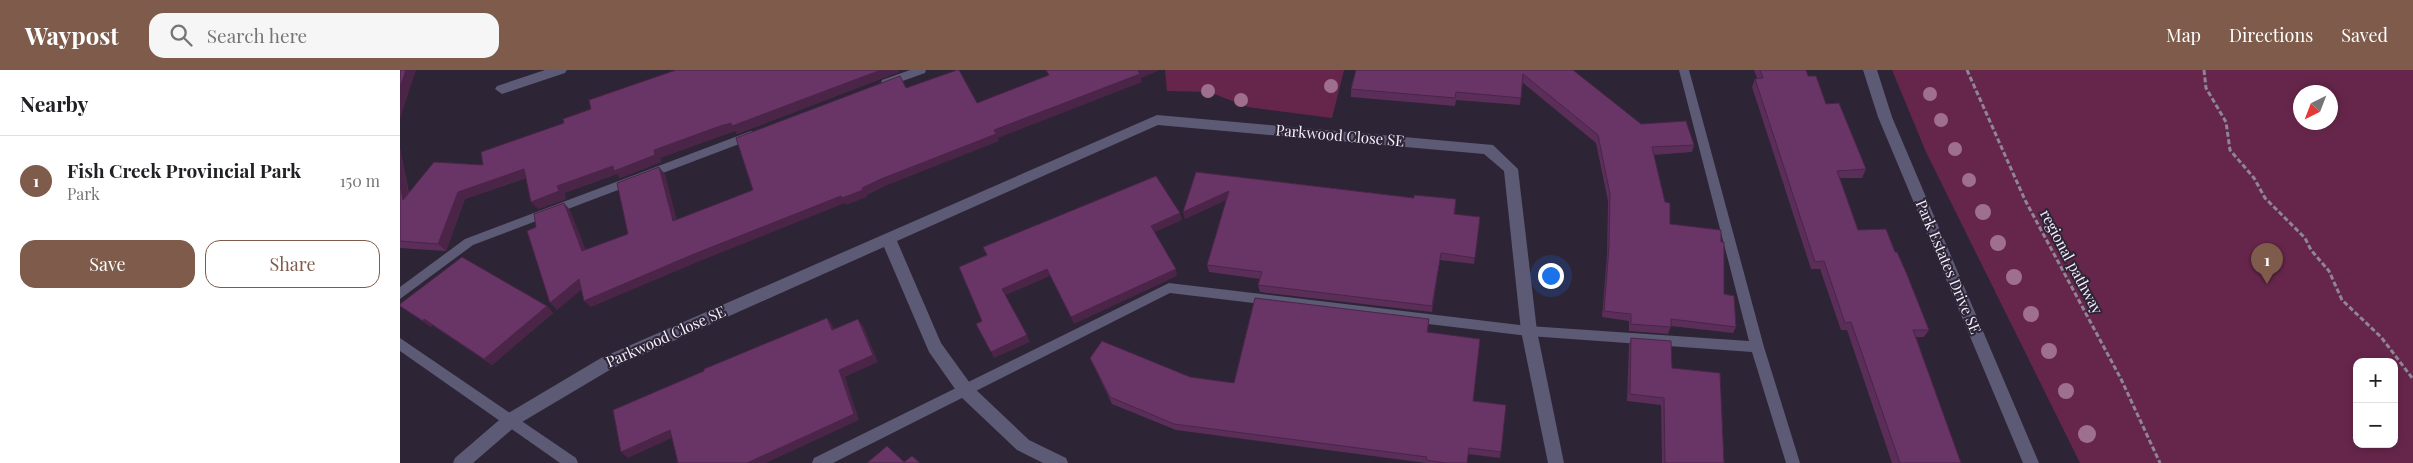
<!DOCTYPE html>
<meta charset="utf-8">
<style>
body{margin:0;font-family:"Playfair Display",serif;background:#f6f6f6;color:#202124}
.controls{position:absolute;right:15px;bottom:15px;display:grid;overflow:hidden;border-radius:10px;box-shadow:0 2px 8px #0003}
.controls button{width:45px;height:45px;display:grid;place-items:center;padding:0;border:0;border-bottom:1px solid #e0e0e0;background:#fff;color:#202124;font:25px sans-serif}
.compass{position:absolute;left:1893px;top:15px;width:45px;height:45px;border-radius:50%;background:#fff;box-shadow:0 2px 8px #0003;rotate:222deg}
.you{position:absolute;left:1150px;top:205px;width:18px;height:18px;margin:-12px;border:4px solid #fff;border-radius:50%;background:#1a73e8;box-shadow:0 0 0 8px #1a73e833}
.badge{display:grid;place-items:center;width:32px;height:32px;border-radius:50%;background:#7e5b4b;color:#fff;font-size:16px;font-weight:700}
.pin{position:absolute;translate:-50% -41px;filter:drop-shadow(0 1px 2px #0008)}
.pin::after{content:'';position:absolute;top:26px;width:18px;height:15px;background:inherit;clip-path:polygon(0 0,100% 0,50% 100%)}
.list{margin:0;padding:0;list-style:none}
h2{display:flex;justify-content:space-between;align-items:center;height:65px;margin:0;padding:0 20px;font-size:21px}
h2 small{font-size:16px;font-weight:400;color:#757577}
.list li{display:grid;grid-template-columns:32px 1fr auto;gap:15px;align-items:center;box-sizing:border-box;height:90px;padding:0 20px;border-top:1px solid #e0e0e0}
.list b{display:block;font-size:19px;white-space:nowrap}
.list p{margin:0;font-size:16px;white-space:nowrap;color:#757577}
.list em{font-size:16px;font-style:normal;color:#757577}
.actions{display:flex;gap:10px;padding:15px 20px}
.actions a{flex:1;padding:11px 0;border:1px solid #7e5b4b;border-radius:15px;text-align:center;font-size:18px;color:#7e5b4b}
.actions .main{background:#7e5b4b;color:#fff}
.icon{flex:none;width:28px;height:28px;fill:none;stroke:currentColor;stroke-width:2;stroke-linecap:round;stroke-linejoin:round}
.map{position:relative;flex:none;width:2013px;height:393px;overflow:hidden}
header{display:flex;align-items:center;gap:30px;box-sizing:border-box;height:70px;padding:0 25px;background:#7e5b4b;color:#fff}
header strong{font-size:24px}
nav{display:flex;gap:28px;margin-inline-start:auto;font-size:18px}
.search{width:350px;height:45px;background:#f6f6f6;display:flex;align-items:center;gap:12px;box-sizing:border-box;padding:0 18px;border-radius:15px;color:#757577;font-size:19px}
main{display:flex}
aside{flex:1;background:#fff}
.map>svg:first-child{display:block}
.green{fill:#66264b;fill-rule:evenodd}
.lines{fill:none;stroke-linecap:round;stroke-linejoin:round}
.path{stroke:#8e8695;stroke-width:3;stroke-dasharray:5 2.5;stroke-linecap:butt}
.lane{fill:#5d5a76;fill-rule:evenodd}
.street{fill:#5d5a76;fill-rule:evenodd}
.tree{fill:#9f708e}
.wall{fill:#5a2e59}
.shaded-wall{fill:#4a2548}
.building{fill:#693567;stroke:#4a2548}
.labels{text-anchor:middle;stroke-width:4;stroke-linejoin:round;paint-order:stroke}
.street-label{font-size:15px;fill:#f6f0fc;stroke:#2d2436}
</style>
<header>
<strong>Waypost</strong>
<div class="search"><svg class="icon" aria-label="search" viewBox="0 0 24 24"><circle cx="10" cy="10" r="6"/><path d="M15 15l6 6"/></svg>Search here</div>
<nav><a>Map</a><a>Directions</a><a>Saved</a></nav>
</header>
<main>
<aside>
<h2>Nearby<small></small></h2>
<ul class="list">
<li><span class="badge">1</span><div><b>Fish Creek Provincial Park</b><p>Park</p></div><em>150 m</em></li>
</ul>
<div class="actions"><a class="main">Save</a><a>Share</a></div>
</aside>
<div class="map">
<svg width="2013" height="393" viewBox="0 0 2013 393">
<rect width="100%" height="100%" fill="#2d2436"/>
<!-- green -->
<g class="green">
<polygon points="765,0 944,0 932,48 848,37 809,22 767,21"/>
<path d="M1492,0H2013V393H1680L1526,82ZM1900,22H1930V52H1900ZM1957,292H1994V374H1957Z"/>
</g>
<g class="lines">
<!-- path -->
<g class="path">
<polyline points="1567,0 1625,130 1721,309 1760,393"/>
<polyline points="1804,0 1806,18 1826,52 1830,80 1854,108 1865,128 1905,168 1911,180 1929,201 1942,230 1981,267 2013,309"/>
</g>
<!-- lane -->
<g class="lane">
<polygon points="510,0 526,0 525,3 486,17 481,13 482,10"/>
<polygon points="1279,0 1289,0 1364,277 1400,393 1386,393 1352,282 1129,266 770,223 433,393 412,393 414,388 769,213 1129,256 1349,271"/>
<polygon points="351,61 357,65 355,68 73,175 0,229 0,217 65,169"/>
<polygon points="0,268 176,388 178,393 160,393 0,281"/>
</g>
<!-- street -->
<g class="street">
<polygon points="145,0 167,0 165,3 102,24 95,19 97,16"/>
<polygon points="1463,0 1477,0 1492,47 1639,393 1623,393 1478,47"/>
<polygon points="757,45 1093,75 1118,99 1137,261 1164,393 1148,393 1121,261 1104,101 1084,84 758,55 497,171 541,273 572,316 629,370 666,388 668,393 643,393 617,380 560,326 529,282 484,177 213,298 117,355 73,393 53,393 55,388 105,345 201,288"/>
</g>
</g>
<!-- trees -->
<g class="tree">
<circle cx="931" cy="16" r="7"/>
<circle cx="808" cy="21" r="7"/>
<circle cx="1530" cy="24" r="7"/>
<circle cx="841" cy="30" r="7"/>
<circle cx="1541" cy="50" r="7"/>
<circle cx="1555" cy="79" r="7"/>
<circle cx="1569" cy="110" r="7"/>
<circle cx="1583" cy="142" r="8"/>
<circle cx="1598" cy="173" r="8"/>
<circle cx="1614" cy="207" r="8"/>
<circle cx="1631" cy="244" r="8"/>
<circle cx="1649" cy="281" r="8"/>
<circle cx="1666" cy="321" r="8"/>
<circle cx="1687" cy="364" r="9"/>
</g>
<!-- wall -->
<g class="wall">
<polygon points="276,0 498,0 499,2 337,64 335,61 326,64 260,88 261,92 220,108 217,104 164,123 166,129 138,139 126,108 65,129 46,181 0,178 0,78 9,123 83,95 191,39"/>
<polygon points="1173,0 1241,54 1294,75 1292,82 1253,85 1270,154 1321,172 1324,224 1336,257 1333,263 1271,256 1268,264 1229,261 1229,251 1202,247 1207,184 1208,131 1196,73 1122,12 1120,35 1056,30 1055,36 951,27 951,19"/>
<polygon points="1354,0 1406,0 1408,6 1426,34 1466,99 1462,108 1440,108 1458,160 1495,182 1529,260 1524,267 1516,267 1561,393 1492,393 1447,260 1441,260 1420,199 1411,199 1352,17 1355,9 1357,8"/>
<polygon points="796,102 1014,128 1056,129 1055,144 1080,147 1074,194 1040,190 1032,242 860,222 858,215 860,209 809,202 807,195 826,130 785,149"/>
<polygon points="0,236 147,236 153,243 92,295 32,255 31,257"/>
<polygon points="1029,249 1028,263 1073,331 1106,335 1100,388 1068,384 1067,393 1026,393 776,360 712,334 690,288 790,307 834,313"/>
<polygon points="1231,268 1272,298 1324,393 1262,393 1261,335 1227,331 1229,275"/>
</g>
<!-- shaded-wall -->
<g class="shaded-wall">
<polygon points="6,0 16,0 0,49 0,18"/>
<polygon points="481,0 498,0 499,2 337,64 335,61 326,64 260,88 261,92 220,108 217,104 164,123 166,129 138,139 131,132 157,116 320,56"/>
<polygon points="741,0 760,0 741,8 742,12 598,68 599,71 485,116 467,125 467,127 446,135 445,133 300,191 191,237 184,231 294,184 462,118 594,60"/>
<polygon points="0,78 11,138 3,130 0,114"/>
<polygon points="259,97 265,104 279,158 273,151"/>
<polygon points="124,99 131,106 65,129 46,181 38,174 58,122"/>
<polygon points="829,121 830,128 785,149 783,142"/>
<polygon points="164,133 170,140 189,188 182,181"/>
<polygon points="780,143 782,150 753,163 751,156"/>
<polygon points="1041,183 1040,190 1032,242 1032,236"/>
<polygon points="647,199 650,206 606,225 602,219"/>
<polygon points="776,199 777,206 674,254 671,247"/>
<polygon points="179,209 186,216 157,240 150,233"/>
<polygon points="147,236 153,243 92,295 84,289"/>
<polygon points="427,248 432,254 437,267 432,260"/>
<polygon points="24,249 32,255 31,257 23,251"/>
<polygon points="458,249 463,256 478,292 445,307 459,350 366,393 347,393 439,300"/>
<polygon points="627,265 630,272 594,288 591,282"/>
<polygon points="270,360 276,366 228,388 221,382"/>
</g>
<!-- building -->
<g class="building">
<polygon points="0,0 6,0 0,18"/>
<polygon points="276,0 481,0 332,56 331,53 320,56 254,80 255,85 214,101 213,96 157,116 159,121 131,132 124,99 58,122 38,174 0,171 0,114 3,130 34,92 83,95 81,82 164,53 163,49 191,39 189,30"/>
<polygon points="557,0 559,0 577,33 649,5 646,0 741,0 738,1 740,4 594,60 596,64 481,109 462,118 463,120 442,128 441,126 294,184 184,231 179,209 150,233 127,161 136,157 134,144 164,133 182,181 228,164 217,113 259,97 273,151 353,120 336,68 500,6 506,18"/>
<polygon points="956,0 1173,0 1241,54 1286,51 1294,75 1252,77 1265,132 1270,133 1270,154 1321,160 1321,172 1324,172 1324,224 1334,226 1336,257 1271,249 1271,257 1231,254 1231,244 1204,241 1209,177 1210,124 1198,65 1123,4 1121,28 1056,22 1055,28 951,19"/>
<polygon points="1360,0 1406,0 1408,6 1416,6 1426,34 1439,33 1466,99 1437,101 1458,160 1486,159 1495,182 1497,182 1506,202 1529,260 1513,260 1561,393 1500,393 1451,252 1445,253 1424,191 1415,192 1355,9 1363,8"/>
<polygon points="796,102 1014,128 1014,125 1056,129 1054,144 1080,147 1075,188 1041,183 1032,236 858,215 862,202 807,195 829,121 783,142"/>
<polygon points="756,106 780,143 751,156 776,199 671,247 647,199 602,219 627,265 591,282 576,254 582,251 559,197 587,185 583,177"/>
<polygon points="62,187 147,236 84,289 24,249 23,251 0,236 0,234"/>
<polygon points="855,228 1029,249 1027,262 1080,269 1073,331 1106,335 1101,382 1069,378 1067,393 1046,393 1026,390 1027,387 774,354 710,327 690,288 702,271 790,307 834,313"/>
<polygon points="427,248 432,260 458,249 473,285 439,300 454,344 347,393 278,393 270,360 221,382 213,340 304,301 304,299"/>
<polygon points="1231,268 1271,271 1272,298 1320,303 1324,393 1265,393 1264,328 1230,324"/>
<polygon points="487,376 504,392 512,386 520,393 467,393"/>
</g>
<g class="labels">
<!-- street labels -->
<g class="street-label">
<text transform="translate(940 66) rotate(5)" y="5">Parkwood Close SE</text>
<text transform="translate(1671 192) rotate(62)" y="5">regional pathway</text>
<text transform="translate(1548 197) rotate(67)" y="5">Park Estates Drive SE</text>
<text transform="translate(266 267) rotate(-24)" y="5">Parkwood Close SE</text>
</g>
</g>
</svg>
<div class="controls">
<button>+</button>
<button>−</button>
</div>
<svg class="compass" viewBox="-18 -18 36 36"><path d="M0-13l5 13h-10z" fill="#e53935"/><path d="M0 13l5-13h-10z" fill="#757577"/></svg>
<div class="you"></div>
<div class="pin badge" style="left:1867px;top:214px">1</div>
</div>
</main>
